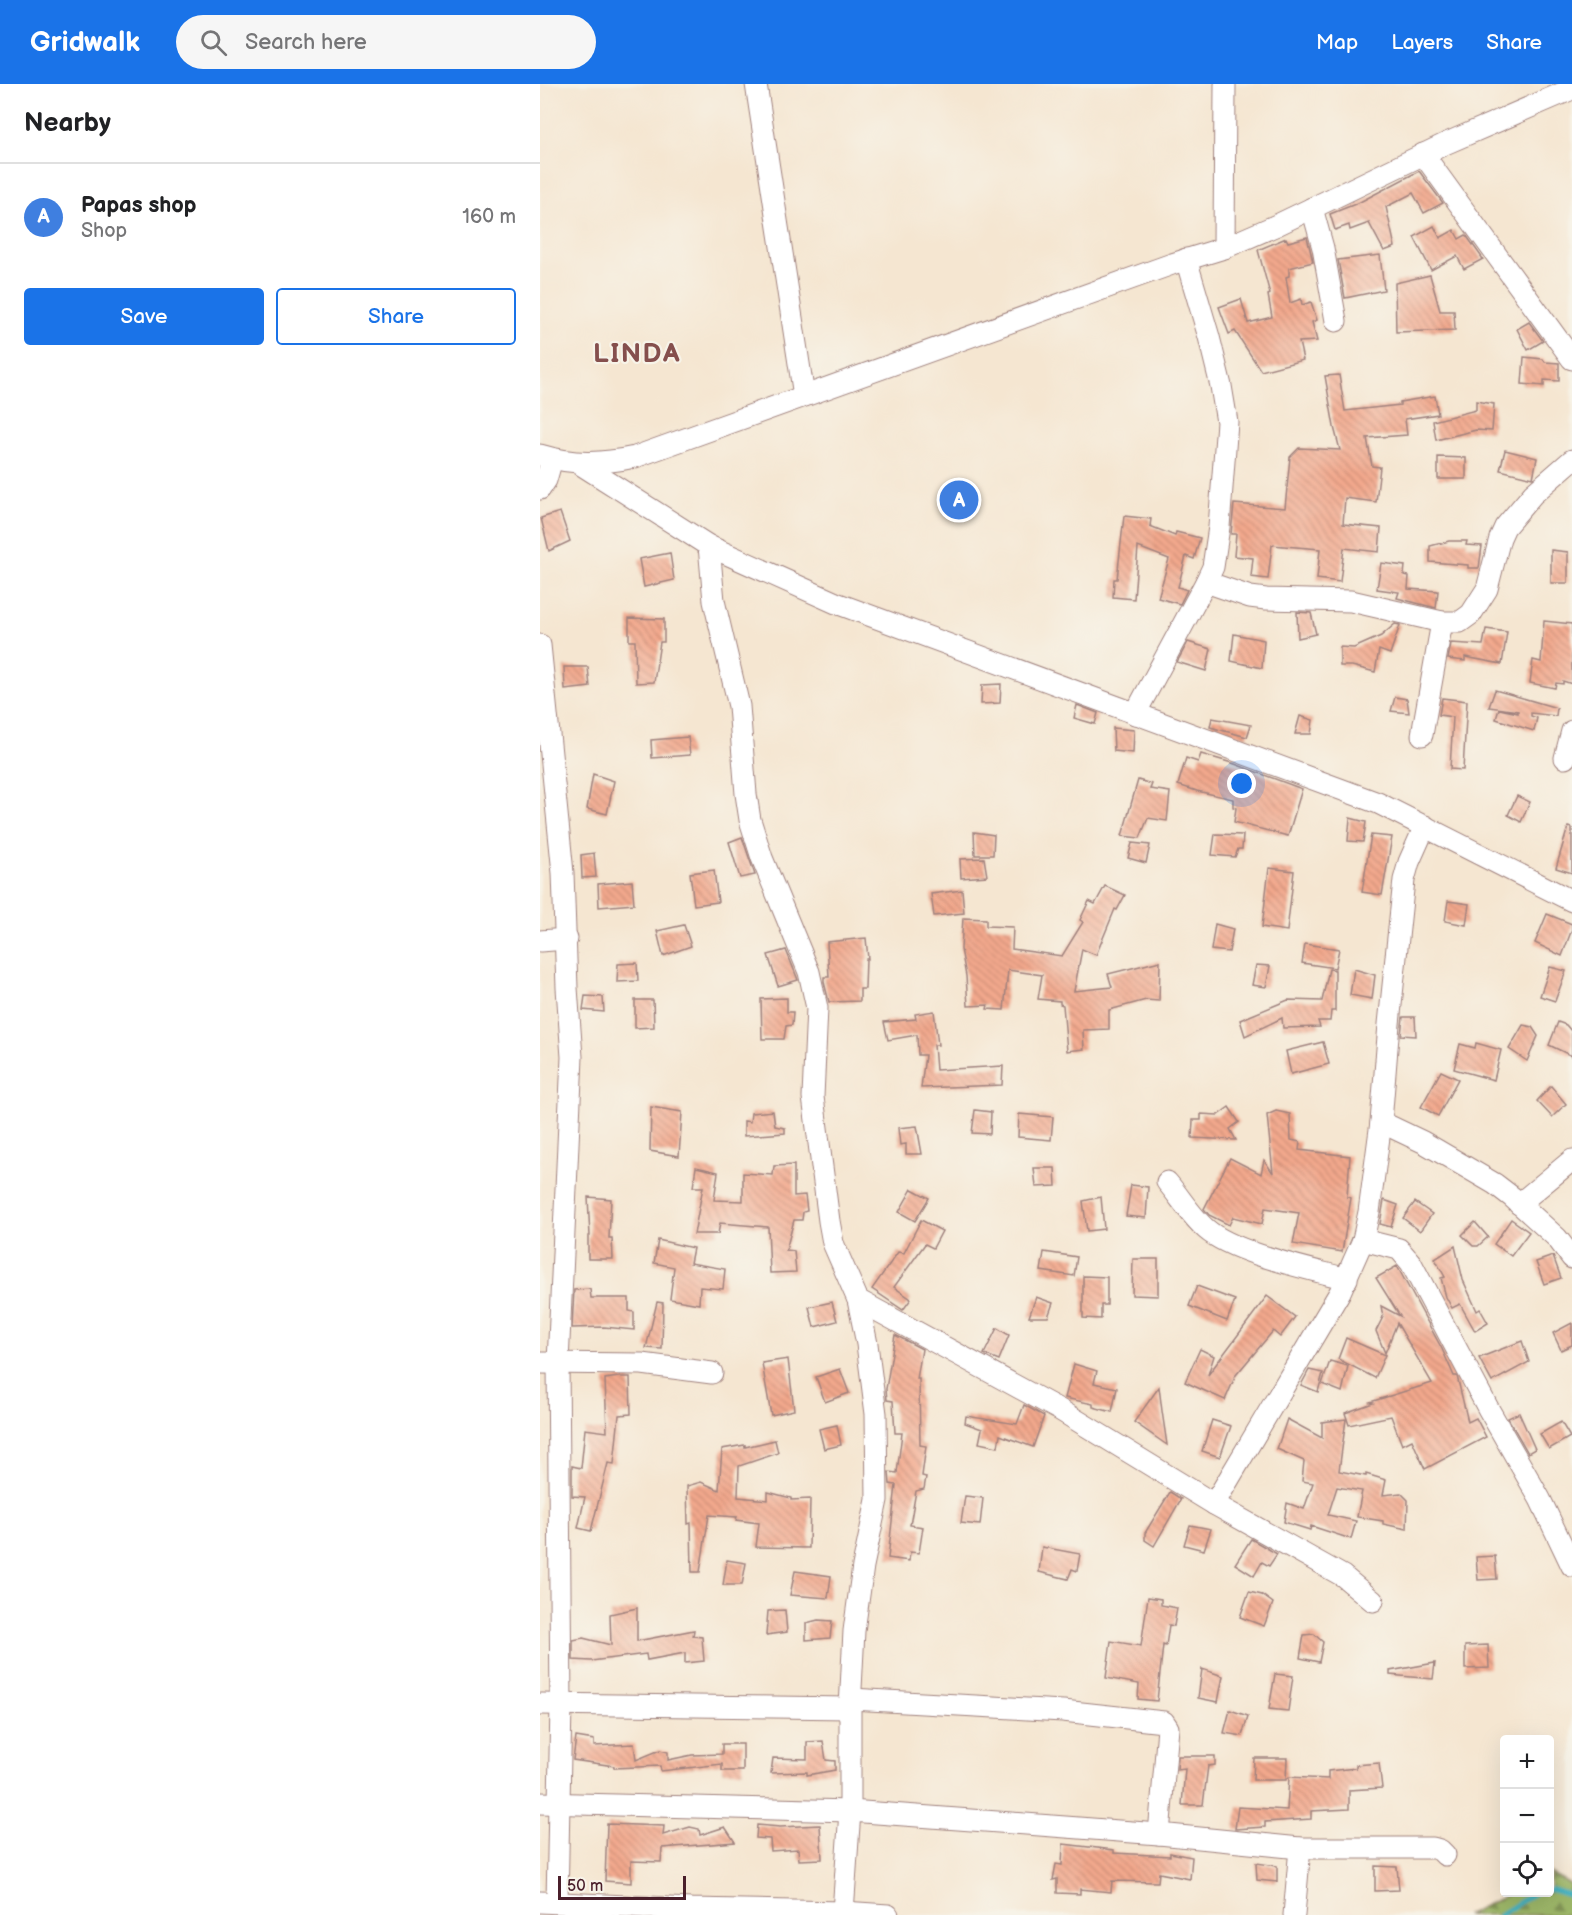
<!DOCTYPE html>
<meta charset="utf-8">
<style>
body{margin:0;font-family:"Balsamiq Sans",sans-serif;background:#f6f6f6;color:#202124}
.controls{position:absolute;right:18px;bottom:18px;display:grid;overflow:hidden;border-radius:6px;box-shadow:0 6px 24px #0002}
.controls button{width:54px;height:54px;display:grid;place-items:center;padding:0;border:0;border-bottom:2px solid #e0e0e0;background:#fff;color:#202124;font:30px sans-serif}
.scale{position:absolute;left:18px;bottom:15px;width:128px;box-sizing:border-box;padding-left:6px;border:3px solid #4a1f2b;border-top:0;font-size:16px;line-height:21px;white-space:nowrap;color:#4a1f2b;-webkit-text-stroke:4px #f7f3e8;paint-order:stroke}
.you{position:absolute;left:702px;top:700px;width:21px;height:21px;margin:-15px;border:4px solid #fff;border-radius:50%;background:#1a73e8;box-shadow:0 0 0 9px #1a73e833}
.badge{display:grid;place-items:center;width:39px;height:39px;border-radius:50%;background:#1a73e8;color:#fff;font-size:20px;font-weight:700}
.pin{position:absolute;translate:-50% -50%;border:3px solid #fff;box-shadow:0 2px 6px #0006}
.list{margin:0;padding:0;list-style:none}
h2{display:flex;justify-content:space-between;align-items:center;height:78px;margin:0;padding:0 24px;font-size:26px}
h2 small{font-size:20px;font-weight:400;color:#757577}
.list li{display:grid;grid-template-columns:39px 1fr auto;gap:18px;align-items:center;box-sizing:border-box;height:108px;padding:0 24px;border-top:2px solid #e0e0e0}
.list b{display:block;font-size:22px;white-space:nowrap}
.list p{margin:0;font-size:20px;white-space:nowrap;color:#757577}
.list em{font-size:20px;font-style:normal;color:#757577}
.actions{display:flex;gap:12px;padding:18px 24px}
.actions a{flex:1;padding:14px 0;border:2px solid #1a73e8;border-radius:6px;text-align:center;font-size:21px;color:#1a73e8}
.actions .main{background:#1a73e8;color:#fff}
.icon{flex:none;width:33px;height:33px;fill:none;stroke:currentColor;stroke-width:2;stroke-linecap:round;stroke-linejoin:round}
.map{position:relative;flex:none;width:1032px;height:1831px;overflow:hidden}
header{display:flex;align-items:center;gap:36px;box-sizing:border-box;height:84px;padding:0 30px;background:#1a73e8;color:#fff}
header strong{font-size:28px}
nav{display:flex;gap:33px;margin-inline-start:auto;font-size:21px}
.search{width:420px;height:54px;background:#f6f6f6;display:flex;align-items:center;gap:15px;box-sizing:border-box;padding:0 21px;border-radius:33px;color:#757577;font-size:22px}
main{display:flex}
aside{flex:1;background:#fff}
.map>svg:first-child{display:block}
.forest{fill:url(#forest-firs);stroke:#736a4a;stroke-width:1.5}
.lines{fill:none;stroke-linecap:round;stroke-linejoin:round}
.stream{stroke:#43b1c0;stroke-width:5}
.building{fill:url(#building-back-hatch)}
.minor-casing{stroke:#a0827e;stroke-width:23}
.minor{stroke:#fff;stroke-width:21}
.labels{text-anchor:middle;stroke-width:4.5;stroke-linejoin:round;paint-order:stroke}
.district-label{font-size:27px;font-weight:bold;letter-spacing:1.5px;fill:#854f4d;stroke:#f7f3e8}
</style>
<header>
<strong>Gridwalk</strong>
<div class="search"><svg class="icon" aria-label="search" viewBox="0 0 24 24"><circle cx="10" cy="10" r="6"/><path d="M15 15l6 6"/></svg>Search here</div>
<nav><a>Map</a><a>Layers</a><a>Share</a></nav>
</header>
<main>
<aside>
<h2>Nearby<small></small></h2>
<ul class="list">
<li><span class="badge" style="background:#3f7fe0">A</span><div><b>Papas shop</b><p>Shop</p></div><em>160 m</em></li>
</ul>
<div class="actions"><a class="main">Save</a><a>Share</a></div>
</aside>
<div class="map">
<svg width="1032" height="1831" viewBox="0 0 1032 1831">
<defs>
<pattern id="forest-firs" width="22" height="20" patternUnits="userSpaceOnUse" patternTransform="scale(1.5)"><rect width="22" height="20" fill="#9cb668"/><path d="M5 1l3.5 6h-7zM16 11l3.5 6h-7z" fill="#819356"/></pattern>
<pattern id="building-back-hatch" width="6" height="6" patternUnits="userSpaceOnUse" patternTransform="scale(1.5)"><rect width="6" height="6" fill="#f3a98d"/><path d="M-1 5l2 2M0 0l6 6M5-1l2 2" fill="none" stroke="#c78973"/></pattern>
</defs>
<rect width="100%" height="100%" fill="#f7f3e8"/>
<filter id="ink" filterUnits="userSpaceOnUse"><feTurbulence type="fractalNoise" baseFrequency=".0167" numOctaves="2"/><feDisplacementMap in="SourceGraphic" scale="12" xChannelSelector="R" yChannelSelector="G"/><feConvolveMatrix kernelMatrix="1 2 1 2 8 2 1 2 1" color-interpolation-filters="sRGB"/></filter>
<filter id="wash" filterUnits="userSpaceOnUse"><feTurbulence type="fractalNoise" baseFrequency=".008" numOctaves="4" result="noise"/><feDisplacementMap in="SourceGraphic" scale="24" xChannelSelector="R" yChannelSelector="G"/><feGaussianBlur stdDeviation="1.35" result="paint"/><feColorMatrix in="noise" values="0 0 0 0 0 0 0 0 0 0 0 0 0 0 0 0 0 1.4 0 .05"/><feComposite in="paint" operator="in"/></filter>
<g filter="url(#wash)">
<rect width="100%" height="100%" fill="#f5e6d1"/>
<!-- forest -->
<polygon class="forest" points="1010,1789 1032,1801 1032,1831 926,1831 971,1809 1010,1808"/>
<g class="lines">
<!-- stream -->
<g class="stream">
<polyline points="1010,1805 1032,1812"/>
<polyline points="960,1831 996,1808"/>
</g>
</g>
<g id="blocks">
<!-- building -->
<g class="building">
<polygon points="879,87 903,119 884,129 873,109 846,123 855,163 844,167 829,139 810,146 809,141 795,146 790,130 818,119"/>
<polygon points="894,142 900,154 914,146 919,155 926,151 943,175 924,185 917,172 891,186 874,153"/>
<polygon points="767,153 773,178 749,184 749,192 746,193 750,219 761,215 762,221 771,218 777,236 772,238 777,257 759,258 763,276 721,287 695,247 689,250 679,223 701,215 708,239 732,233 728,211 730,210 718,166 746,154 748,158"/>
<polygon points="840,171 844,206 805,214 798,176"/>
<polygon points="890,191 900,227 914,227 915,246 856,248 855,199"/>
<polygon points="989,238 1003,257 988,266 977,245"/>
<polygon points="984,273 1003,275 1005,278 1019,279 1019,297 1004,296 1004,302 982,300"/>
<polygon points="799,291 805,327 860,321 860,318 895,312 898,330 865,335 867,351 827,354 832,382 840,383 836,418 805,414 803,440 841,444 839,468 804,464 800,498 777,495 780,465 732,461 728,495 711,493 713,474 694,472 696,450 691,450 694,420 745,424 750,373 759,364 800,366 794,343 785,292"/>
<polygon points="936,317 954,320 952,347 936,346 896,356 893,337 936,326"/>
<polygon points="965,366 997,374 993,394 960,386"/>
<polygon points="898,373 926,374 926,395 898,395"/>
<polygon points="20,428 30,457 9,467 1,434"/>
<polygon points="584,432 611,435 610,442 635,452 636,448 660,454 654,475 646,472 638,503 647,506 640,520 618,514 629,475 598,463 594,515 573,513 574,495 577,495"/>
<polygon points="909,457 927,457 926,461 942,462 939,484 928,484 928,481 890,478 890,462"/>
<polygon points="1011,466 1028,468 1028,499 1011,499"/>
<polygon points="130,469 134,496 104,503 99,475"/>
<polygon points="841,479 865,482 864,491 869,492 868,505 898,507 896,524 857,514 859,508 837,505"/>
<polygon points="757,528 771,529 776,550 758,554"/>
<polygon points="89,534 124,535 124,558 120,558 114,598 96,599 95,557 89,557"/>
<polygon points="1004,537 1032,540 1032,600 1023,597 1023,600 1016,599 1015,604 990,599 993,576 1001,578"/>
<polygon points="855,540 860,541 850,570 839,566 835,588 812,582 800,582 800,563 814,564 841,552"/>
<polygon points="946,545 967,548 962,580 925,573 925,577 908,575 911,559 943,561"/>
<polygon points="694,550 724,556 722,584 691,577"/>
<polygon points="648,558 671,565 666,587 637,578"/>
<polygon points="24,583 48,583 50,603 25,606"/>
<polygon points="461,600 460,619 441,620 442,601"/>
<polygon points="955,606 1017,624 1016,632 991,629 991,632 997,634 994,647 956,635 959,625 978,629 978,627 949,623"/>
<polygon points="855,613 867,615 869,629 851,627"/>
<polygon points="902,614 927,617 923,686 910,685 913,633 899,631"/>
<polygon points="537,621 558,629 555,640 534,634"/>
<polygon points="760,632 773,636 771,650 755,650"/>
<polygon points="672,634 711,641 707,653 670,643"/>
<polygon points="573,644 594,646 593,669 574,667"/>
<polygon points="148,653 150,671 112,674 111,656"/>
<polygon points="661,670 692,679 762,705 748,752 694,738 696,724 693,723 693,715 657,707 638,701 646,674 658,678"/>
<polygon points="53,690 74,697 67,730 47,725"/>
<polygon points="598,696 612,700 610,705 630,708 627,737 608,734 600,754 582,752"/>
<polygon points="977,712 990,718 981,738 968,731"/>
<polygon points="810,734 826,738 823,758 808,757"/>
<polygon points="1028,743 1032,744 1032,789 1016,784"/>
<polygon points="434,748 454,751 453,771 435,771"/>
<polygon points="675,750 703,751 702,765 698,765 695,773 672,771"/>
<polygon points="831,751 852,753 842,811 822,808"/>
<polygon points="202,753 215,791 200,794 189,758"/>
<polygon points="592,759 610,761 606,779 588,774"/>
<polygon points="54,769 56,793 42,794 41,771"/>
<polygon points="444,774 447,792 421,794 420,775"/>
<polygon points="729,784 754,787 747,847 722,843"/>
<polygon points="174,786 178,818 154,821 150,789"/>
<polygon points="92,797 94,820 59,823 58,800"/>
<polygon points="565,802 585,811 577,826 575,825 556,871 542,865 534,907 572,903 568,890 620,877 619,917 606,916 569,926 569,945 543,946 544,965 527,967 523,921 520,920 520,917 498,915 502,891 468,886 464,926 447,925 448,921 428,922 426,892 421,865 423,834 446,835 446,842 473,843 472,865 522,872 543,838 540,836 549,817 555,820"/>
<polygon points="422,806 424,829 394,832 391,810"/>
<polygon points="908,817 929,820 926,841 905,837"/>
<polygon points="1007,830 1032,840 1032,845 1022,872 995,859"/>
<polygon points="675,840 693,845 689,868 671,866"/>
<polygon points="144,841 151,862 123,872 117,847"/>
<polygon points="326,854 328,875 326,875 325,905 320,905 320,917 289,918 284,898 284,893 289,893 287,858"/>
<polygon points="765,860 799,865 795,884 762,879"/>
<polygon points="246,866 258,896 238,902 228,871"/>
<polygon points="97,879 98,897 77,898 78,880"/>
<polygon points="716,881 730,882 726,903 712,901"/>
<polygon points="1010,883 1026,887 1015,917 1000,912"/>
<polygon points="789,885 795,886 795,927 791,927 790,937 778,937 780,943 743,944 742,934 705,952 700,936 748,916 782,917"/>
<polygon points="814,885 835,891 832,915 810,911"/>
<polygon points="45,912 63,913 64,928 43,926"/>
<polygon points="247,914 247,928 253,928 252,941 246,942 244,955 222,955 221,915"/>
<polygon points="95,916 113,916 114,943 95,944"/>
<polygon points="394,927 398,961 394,961 396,986 463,982 462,1001 381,1004 385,971 378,971 377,951 348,956 344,938 376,935 375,930"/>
<polygon points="863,933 875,933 876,952 861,951"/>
<polygon points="1018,938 1026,941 1032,948 1032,972 1009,961"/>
<polygon points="983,941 992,943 998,952 987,977 969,965"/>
<polygon points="783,958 789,980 751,990 746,967"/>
<polygon points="936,959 961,966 954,996 914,985 920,960 935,964"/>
<polygon points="901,987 918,995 898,1032 881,1023"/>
<polygon points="1011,1002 1026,1020 1012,1033 997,1017"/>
<polygon points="111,1023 142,1028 139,1072 110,1067"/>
<polygon points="689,1023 699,1038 690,1045 696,1056 652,1054 653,1036 661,1036 661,1030 678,1031"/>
<polygon points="435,1026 451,1028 450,1050 432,1049"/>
<polygon points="233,1027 235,1042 245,1044 245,1049 204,1052 204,1037 210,1038 211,1029"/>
<polygon points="736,1027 750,1030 751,1056 760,1058 759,1066 810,1072 807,1113 811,1114 802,1168 753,1160 759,1129 725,1124 722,1140 693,1133 689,1141 669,1131 664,1125 690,1074 721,1090 724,1076 733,1089 727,1031"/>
<polygon points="479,1030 513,1033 511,1056 478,1053"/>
<polygon points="377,1042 382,1070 366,1070 366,1060 360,1061 358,1044"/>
<polygon points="254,1081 254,1112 265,1111 267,1127 263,1128 262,1136 254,1136 246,1166 254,1167 256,1188 230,1189 228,1143 180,1139 178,1150 154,1150 163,1103 153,1103 156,1083 178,1088 174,1116 203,1117 203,1089 233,1091 234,1082"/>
<polygon points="494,1084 515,1084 516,1102 496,1103"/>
<polygon points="591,1101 608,1103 606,1134 586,1132"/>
<polygon points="372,1105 389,1114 375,1137 359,1128"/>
<polygon points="48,1113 71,1115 69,1154 72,1154 73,1175 48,1175 48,1152 50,1152"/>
<polygon points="561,1113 564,1145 547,1147 543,1117"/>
<polygon points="844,1116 858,1121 851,1143 840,1140"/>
<polygon points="875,1118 892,1130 880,1147 863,1134"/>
<polygon points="971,1135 989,1148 971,1172 954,1160"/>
<polygon points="381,1136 402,1147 393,1164 385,1160 354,1203 371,1215 363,1226 332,1205 358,1168 364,1169"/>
<polygon points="935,1138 948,1153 938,1162 933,1162 922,1151"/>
<polygon points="118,1156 153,1164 150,1179 185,1185 183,1205 160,1203 159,1220 130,1215 134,1183 114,1179"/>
<polygon points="915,1162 923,1196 937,1227 940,1225 948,1239 935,1247 920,1220 912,1224 906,1213 901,1194 905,1193 895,1175"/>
<polygon points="504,1168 537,1173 534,1192 501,1187"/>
<polygon points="1013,1172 1021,1194 1004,1200 996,1178"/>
<polygon points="593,1175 618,1175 618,1212 592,1211"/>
<polygon points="857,1182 902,1265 914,1292 917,1292 928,1338 936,1334 946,1353 885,1385 872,1356 862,1361 851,1332 809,1341 805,1329 833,1319 830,1318 892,1299 857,1239 845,1269 836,1247 843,1233 841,1222 860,1232 836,1194"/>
<polygon points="543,1192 567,1193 567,1221 561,1221 561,1235 543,1234"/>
<polygon points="657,1202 695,1216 687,1237 649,1222"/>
<polygon points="50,1205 51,1214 89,1214 89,1227 94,1228 94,1246 64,1243 32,1244 34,1206"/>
<polygon points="727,1212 755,1233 740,1253 733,1247 696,1291 685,1316 645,1298 660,1265 674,1272 668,1291"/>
<polygon points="496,1213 513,1219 508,1233 489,1233"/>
<polygon points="117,1218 123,1219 122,1265 106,1264"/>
<polygon points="292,1218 297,1237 274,1243 269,1223"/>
<polygon points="1032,1239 1032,1261 1021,1266 1013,1249"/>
<polygon points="457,1244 469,1251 459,1276 444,1270"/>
<polygon points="355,1251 382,1265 377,1295 379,1295 380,1361 386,1362 382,1392 386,1393 384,1405 376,1407 370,1441 383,1443 379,1469 370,1468 369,1477 348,1474 356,1401 350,1400 349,1388 357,1389 362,1349 355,1349 353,1317 347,1316 346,1305"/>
<polygon points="806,1254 845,1271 835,1294 798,1275"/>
<polygon points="982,1257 989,1278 952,1298 939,1274"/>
<polygon points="248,1275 254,1326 231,1331 222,1279"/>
<polygon points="790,1277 808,1282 802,1308 782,1300"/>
<polygon points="534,1280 557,1287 554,1299 577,1304 572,1328 553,1323 553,1320 525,1314"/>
<polygon points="300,1285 309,1309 285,1318 276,1293"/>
<polygon points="769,1286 783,1289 778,1308 761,1301"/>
<polygon points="79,1293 90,1293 91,1330 79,1331 74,1380 68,1379 51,1447 38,1444 45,1413 32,1412 32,1382 41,1384 45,1345 67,1348 65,1295"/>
<polygon points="619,1303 622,1327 627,1361 594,1338"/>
<polygon points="484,1321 504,1332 493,1363 460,1351 458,1363 439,1359 442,1345 425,1339 426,1332 477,1340"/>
<polygon points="979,1329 995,1365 988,1369 968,1334"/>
<polygon points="747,1335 782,1354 782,1338 806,1335 799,1387 826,1392 826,1390 846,1396 843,1411 861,1409 868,1416 867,1445 843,1440 843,1437 817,1433 822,1407 797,1403 788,1431 816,1437 811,1455 771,1442 770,1446 744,1438 747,1419 764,1425 773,1399 762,1397 764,1377 737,1365"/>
<polygon points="672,1336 691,1342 680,1373 662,1367"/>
<polygon points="1021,1338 1030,1353 1009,1365 1000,1350"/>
<polygon points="297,1341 301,1361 284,1365 279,1345"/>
<polygon points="235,1356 238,1369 199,1382 198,1413 228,1416 228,1408 251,1414 251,1416 270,1415 269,1464 216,1463 219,1439 196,1436 197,1433 169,1431 160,1488 152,1488 151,1439 148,1440 147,1402 161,1398 179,1406 182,1365 205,1361 205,1363"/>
<polygon points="630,1408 641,1415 614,1462 605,1456 605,1449"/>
<polygon points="425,1412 443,1414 440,1441 421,1439"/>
<polygon points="650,1441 671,1445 664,1466 644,1461"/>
<polygon points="711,1455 737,1470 729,1482 722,1478 714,1492 695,1480"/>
<polygon points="502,1463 540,1470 537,1487 532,1485 528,1495 499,1488"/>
<polygon points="955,1472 957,1495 938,1496 936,1473"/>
<polygon points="187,1476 206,1479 202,1501 183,1501"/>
<polygon points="255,1487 291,1492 288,1514 250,1511"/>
<polygon points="709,1508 722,1511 733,1519 724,1542 700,1533"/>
<polygon points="608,1513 621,1515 621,1521 637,1524 634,1542 629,1541 626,1562 623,1561 617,1617 598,1615 599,1600 566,1594 571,1557 601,1562"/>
<polygon points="97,1524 97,1557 154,1546 153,1552 162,1553 164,1577 145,1579 145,1569 107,1576 106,1570 51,1577 33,1576 33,1556 43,1554 71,1561 70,1530"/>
<polygon points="245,1526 247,1548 226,1551 228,1527"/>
<polygon points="278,1536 292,1537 290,1554 266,1556 266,1539"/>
<polygon points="774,1550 783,1558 779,1578 760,1574 764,1551"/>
<polygon points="948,1561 949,1584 925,1585 925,1562"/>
<polygon points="895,1579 893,1595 850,1591 850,1587"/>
<polygon points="662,1585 683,1592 678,1618 658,1614"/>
<polygon points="735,1590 753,1592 748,1627 729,1625"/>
<polygon points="690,1626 708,1632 702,1652 684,1649"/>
<polygon points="36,1653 54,1656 54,1662 94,1660 96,1676 120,1666 128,1668 128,1676 152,1671 182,1670 182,1660 203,1660 203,1687 182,1687 182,1680 121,1687 120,1682 74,1684 74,1682 33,1676"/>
<polygon points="283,1657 286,1676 295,1677 295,1686 267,1691 267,1688 231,1689 233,1674 267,1675 267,1658"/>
<polygon points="638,1672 675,1672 675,1681 668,1682 663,1721 642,1721 645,1685 637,1686"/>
<polygon points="714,1674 747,1674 746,1696 713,1696"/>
<polygon points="839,1679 842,1704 809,1706 809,1725 771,1727 771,1735 725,1738 725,1743 695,1745 698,1723 747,1726 749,1693 788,1695 788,1687 816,1684 816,1681"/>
<polygon points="67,1740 124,1742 123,1751 150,1743 159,1745 160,1751 185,1743 195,1758 122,1764 121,1778 91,1777 91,1799 65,1797"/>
<polygon points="217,1741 240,1743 280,1741 282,1775 259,1776 258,1765 231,1767 230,1755 216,1754"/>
<polygon points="523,1760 574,1766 574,1769 630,1772 630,1769 652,1773 650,1795 619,1789 618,1798 572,1797 571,1808 540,1805 540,1810 517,1809 517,1795 513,1796 516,1780 522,1781"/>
<polygon points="716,1779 737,1782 737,1798 717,1796"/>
<polygon points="835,1782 857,1783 859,1806 835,1807"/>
</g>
</g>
</g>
<g filter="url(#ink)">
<use href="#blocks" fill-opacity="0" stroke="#a0827e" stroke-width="1.5"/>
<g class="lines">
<defs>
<g id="minor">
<polyline points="216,0 264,312"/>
<polyline points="883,70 1032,275"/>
<polyline points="772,124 783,164 796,237"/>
<polyline points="684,164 685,0"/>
<path d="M0,371C33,381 62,380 95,373L632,180L684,164L737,141L907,59L1032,5"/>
<polyline points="40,380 169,462 296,519 838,719 1032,817"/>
<polyline points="0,405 6,396 12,375"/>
<polyline points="169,462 174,517 199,622 206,710 210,736 222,774 269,888 277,924 273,1013 289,1137 293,1159 318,1216 327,1260 336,1330 337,1416 323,1482 314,1547 310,1624 310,1727 303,1828"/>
<polyline points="666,498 710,513 726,515 811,517 902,538 920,538 931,530 947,505 960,454 965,443 993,410 1032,376"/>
<polyline points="0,561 23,789 27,904 32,973 18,1279 21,1621 17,1818"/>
<polyline points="595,630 666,498 673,483 679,443 687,338 681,302 669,253 646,175"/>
<polyline points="882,651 902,538"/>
<polyline points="1025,674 1032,647"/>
<polyline points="0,857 27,855"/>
<polyline points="841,1038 883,1058 955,1100 972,1113 1017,1154 1032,1174"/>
<path d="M627,1098C640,1113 651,1132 666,1145C693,1169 770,1185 807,1195"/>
<polyline points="979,1120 1032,1076"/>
<polyline points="823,1156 859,1165 871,1179 949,1326 1000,1415 1032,1482"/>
<polyline points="318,1216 520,1326 674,1420 803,1492 833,1517"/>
<polyline points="0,1279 102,1280 172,1289"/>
<polyline points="674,1420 800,1208 823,1156 829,1128 841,1038 849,940 864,796 869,778 885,742"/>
<polyline points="311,1615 523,1627 624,1638 628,1644 619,1750"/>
<polyline points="0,1620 310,1624"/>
<polyline points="0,1719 310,1727 619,1750 760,1764 893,1764 900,1766 905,1771"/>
<polyline points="0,1818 151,1825 303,1828 348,1831"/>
<polyline points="754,1831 760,1764"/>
</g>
</defs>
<!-- minor casing -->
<use href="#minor" class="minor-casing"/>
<!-- minor -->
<use href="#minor" class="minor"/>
</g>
</g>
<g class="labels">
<!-- district labels -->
<g class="district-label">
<text x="97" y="278">LINDA</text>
</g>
</g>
</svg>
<div class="controls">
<button>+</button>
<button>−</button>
<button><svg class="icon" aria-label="locate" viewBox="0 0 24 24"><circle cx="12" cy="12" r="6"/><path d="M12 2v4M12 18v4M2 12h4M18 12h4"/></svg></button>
</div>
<div class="scale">50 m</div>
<div class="you"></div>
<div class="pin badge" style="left:419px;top:416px;background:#3f7fe0">A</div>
</div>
</main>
